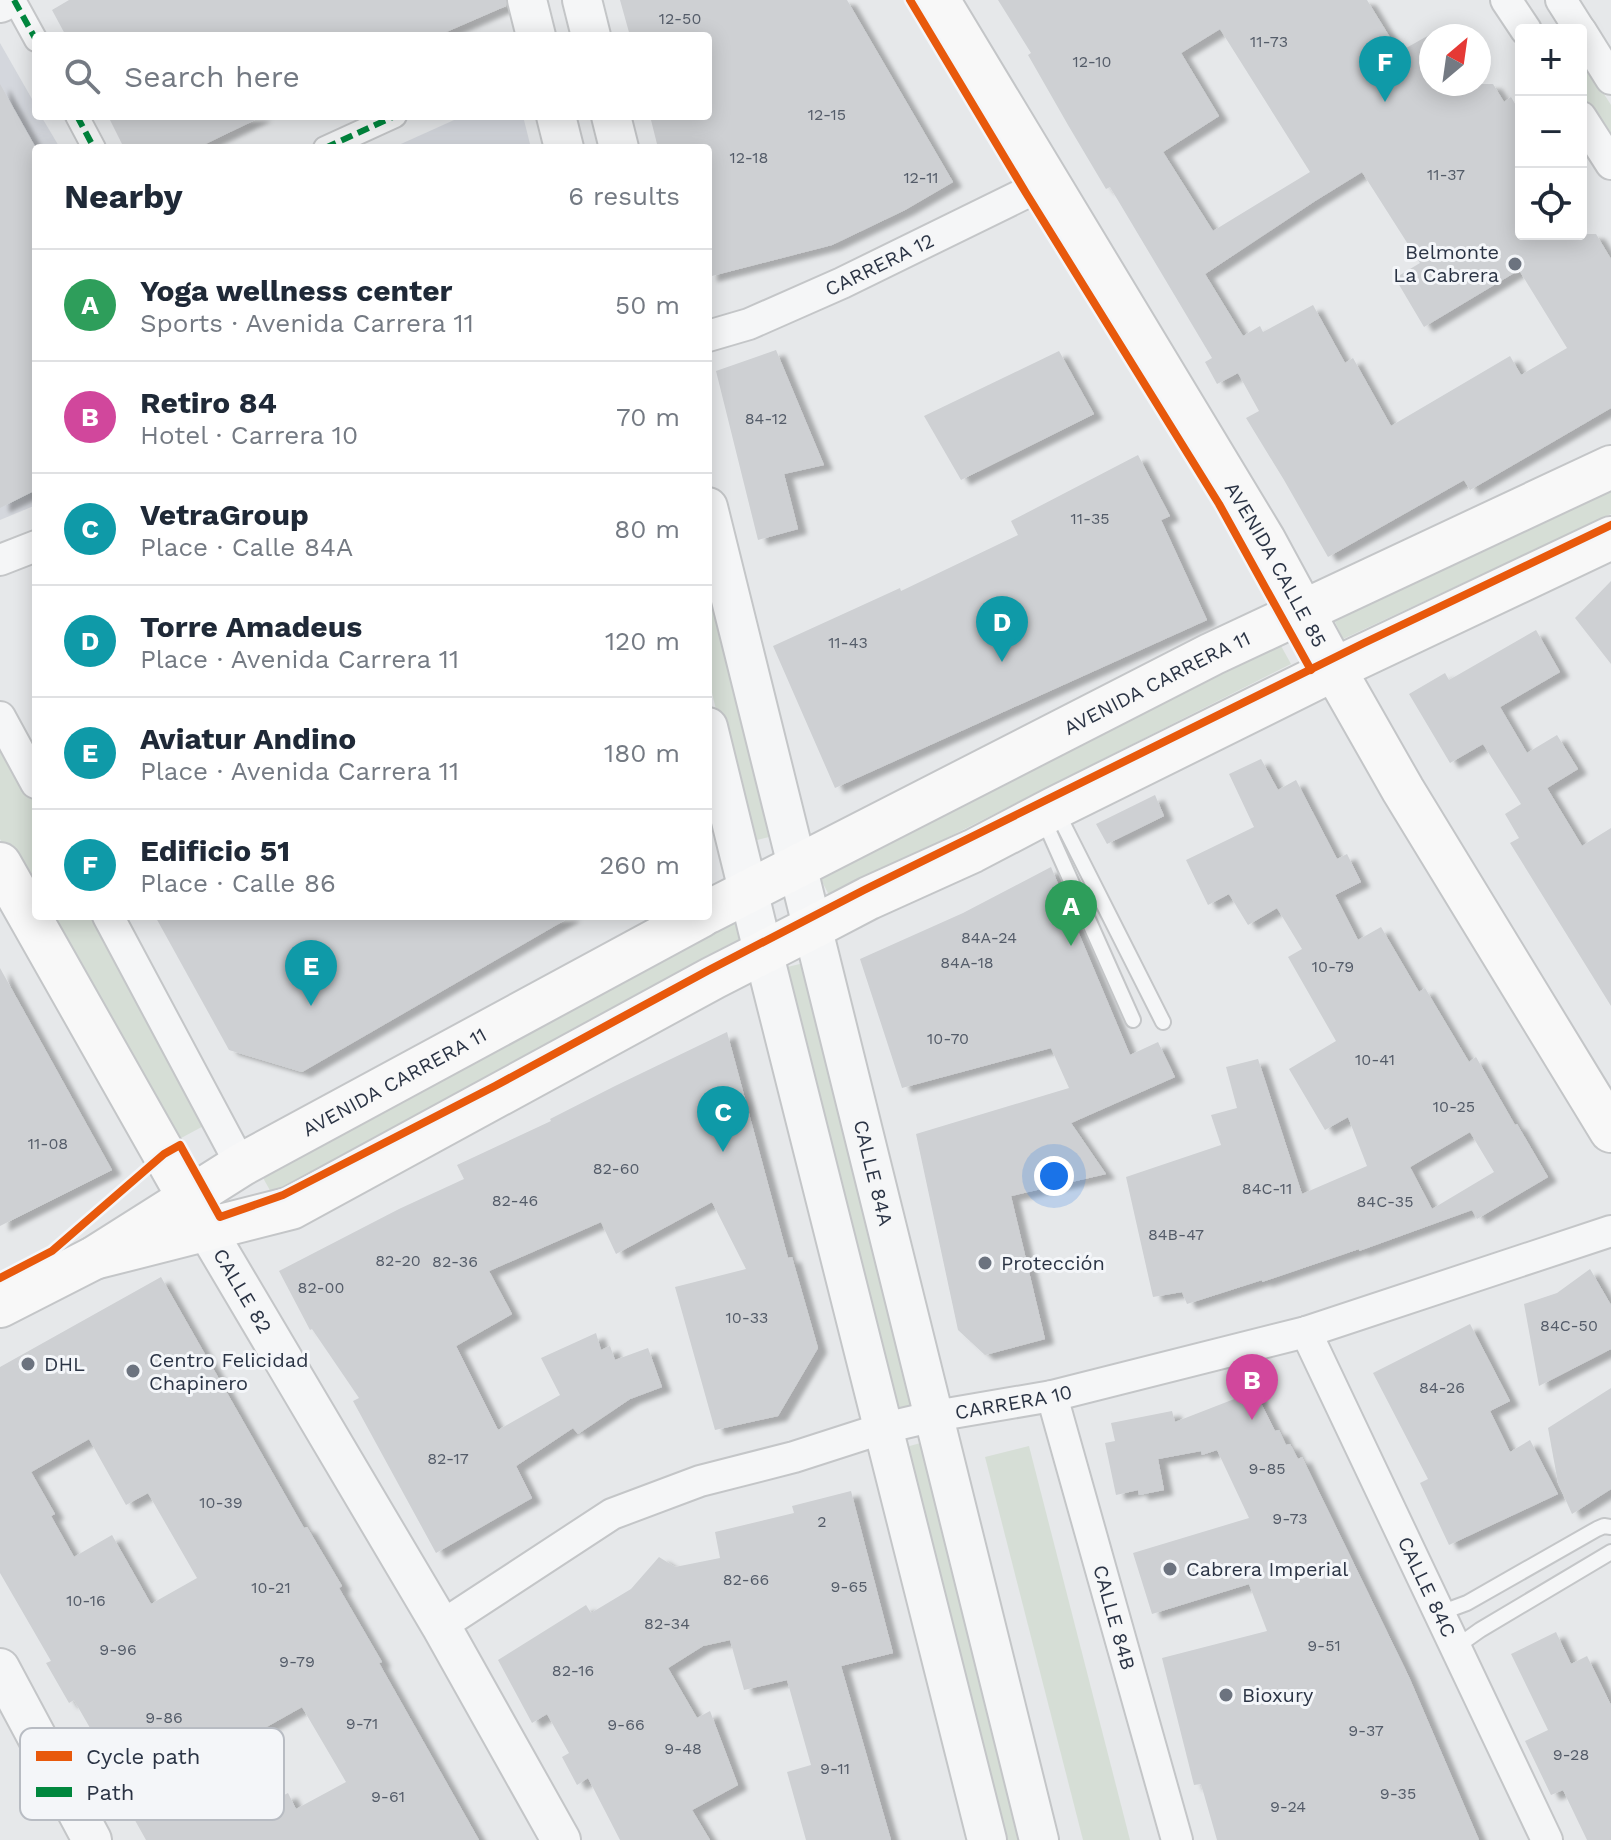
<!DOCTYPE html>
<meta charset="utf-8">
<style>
body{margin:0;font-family:"Work Sans",sans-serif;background:#f2f2f3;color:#1f2937}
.controls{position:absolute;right:24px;top:24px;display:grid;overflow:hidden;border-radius:8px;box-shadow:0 4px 20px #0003}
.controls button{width:72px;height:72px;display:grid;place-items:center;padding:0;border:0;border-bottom:2px solid #e0e1e3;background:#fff;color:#1f2937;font:40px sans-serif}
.compass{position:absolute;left:1419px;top:24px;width:72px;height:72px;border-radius:50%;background:#fff;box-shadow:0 4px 20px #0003;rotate:29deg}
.you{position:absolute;left:1054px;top:1176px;width:28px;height:28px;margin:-20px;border:6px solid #fff;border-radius:50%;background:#1a73e8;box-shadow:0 0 0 12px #1a73e833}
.badge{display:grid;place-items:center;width:52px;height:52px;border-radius:50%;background:#6c737f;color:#fff;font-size:26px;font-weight:700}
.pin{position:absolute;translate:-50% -66px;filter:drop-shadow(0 2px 4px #0008)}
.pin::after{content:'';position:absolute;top:42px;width:28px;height:24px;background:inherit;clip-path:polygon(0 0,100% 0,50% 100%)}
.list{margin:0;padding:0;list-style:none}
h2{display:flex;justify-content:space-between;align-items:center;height:104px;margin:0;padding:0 32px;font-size:34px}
h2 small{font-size:26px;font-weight:400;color:#747a83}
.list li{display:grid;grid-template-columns:52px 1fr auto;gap:24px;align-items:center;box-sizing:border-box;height:112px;padding:0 32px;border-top:2px solid #e0e1e3}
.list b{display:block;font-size:30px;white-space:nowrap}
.list p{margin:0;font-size:26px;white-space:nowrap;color:#747a83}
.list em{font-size:26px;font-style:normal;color:#747a83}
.icon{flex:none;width:44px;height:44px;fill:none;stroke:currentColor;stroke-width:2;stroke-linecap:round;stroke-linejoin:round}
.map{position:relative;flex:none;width:1611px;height:1840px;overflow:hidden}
.search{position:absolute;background:#fff;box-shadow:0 4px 20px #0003;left:32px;top:32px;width:680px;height:88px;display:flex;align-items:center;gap:20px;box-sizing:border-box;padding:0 28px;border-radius:8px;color:#747a83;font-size:30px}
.panel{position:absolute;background:#fff;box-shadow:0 4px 20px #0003;left:32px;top:144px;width:680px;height:776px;border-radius:8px}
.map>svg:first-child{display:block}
.built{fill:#d4d7dd}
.green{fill:#d6ded6}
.building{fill:#ced0d3;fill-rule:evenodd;filter:url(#shadow)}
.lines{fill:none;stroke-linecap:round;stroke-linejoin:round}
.service-casing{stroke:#c4c6c8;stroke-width:18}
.pedestrian-casing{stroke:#c4c6c8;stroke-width:26}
.minor-casing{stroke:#c4c6c8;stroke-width:34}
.tertiary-casing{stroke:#c4c6c8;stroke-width:42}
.secondary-casing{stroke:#c4c6c8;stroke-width:46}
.service{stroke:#f5f6f7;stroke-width:14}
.pedestrian{stroke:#f5f6f7;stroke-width:22}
.minor{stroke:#f5f6f7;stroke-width:30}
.tertiary{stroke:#f5f6f7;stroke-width:38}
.secondary{stroke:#f8f8f8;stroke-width:42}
.quiet{stroke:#00873e;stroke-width:6;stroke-dasharray:12 6;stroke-linecap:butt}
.cycleway-casing{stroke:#f4f6f9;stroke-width:13}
.cycleway{stroke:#e8590c;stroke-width:8}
.poi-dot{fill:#6c737f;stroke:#f4f6f9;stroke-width:3}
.labels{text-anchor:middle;stroke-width:6;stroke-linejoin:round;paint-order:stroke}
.number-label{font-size:16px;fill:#545c69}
.poi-label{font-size:20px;fill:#2b3445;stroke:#f4f6f9;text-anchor:start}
.street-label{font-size:20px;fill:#2b3445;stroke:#f4f6f9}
.key{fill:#f4f6f9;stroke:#b8bcc3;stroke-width:2}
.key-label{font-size:22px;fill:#2b3445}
</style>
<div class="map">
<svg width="1611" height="1840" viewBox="0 0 1611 1840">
<defs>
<filter id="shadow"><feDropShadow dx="9" dy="5" stdDeviation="2" flood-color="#0004"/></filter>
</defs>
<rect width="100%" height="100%" fill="#e6e8ea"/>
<!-- built -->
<g class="built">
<polygon points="0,43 36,106 36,116 41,116 60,148 36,148 36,505 0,520"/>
<polygon points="463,116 523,116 531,148 392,148"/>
</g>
<!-- green -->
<g class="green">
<polygon points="1581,58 1611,105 1611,139 1581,92"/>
<polygon points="1611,477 1611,514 1343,639 1329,609"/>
<polygon points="708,560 777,835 749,842 708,677"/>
<polygon points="1275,635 1291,664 830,897 815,868"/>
<polygon points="0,742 36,806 36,904 0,839"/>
<polygon points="738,908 746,941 272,1194 257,1167"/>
<polygon points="43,916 97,916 211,1122 170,1144"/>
<polygon points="804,963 914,1405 889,1411 779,969"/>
<polygon points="924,1442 1026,1840 999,1840 899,1449"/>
<polygon points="1029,1446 1130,1840 1083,1840 985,1457"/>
</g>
<!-- building -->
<g class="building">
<polygon points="69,0 506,0 506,6 437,36 66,36 52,10"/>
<polygon points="620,0 847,0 953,182 905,210 832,245 708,277 708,148 658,148 650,116 708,116 708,36 630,36"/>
<path d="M998,0H1367L1399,52L1431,34V84H1493L1504,102L1511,97L1521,114V234H1596L1611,259V408L1470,490L1464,480L1328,557L1284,480L1246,418L1259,411L1238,373L1217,384L1205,362L1212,358L1110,187L1106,189L1068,125L1028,55L1031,53ZM1220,29L1310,172L1213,231L1163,152L1219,116L1181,53ZM1362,172L1420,263L1395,278L1424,327L1519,270L1567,348L1521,375L1510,356L1391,426L1353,358L1345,363L1313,305L1263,332L1260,326L1243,336L1205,274L1315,201Z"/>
<polygon points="0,84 36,148 36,490 0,508"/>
<polygon points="108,116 263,116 197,148 124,148"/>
<polygon points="776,350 824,465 784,474 798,529 758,540 716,371"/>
<polygon points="1059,351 1094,414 961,480 924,416"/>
<polygon points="1138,455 1170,516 1161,520 1207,620 835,788 773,646 900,588 901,591 1018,535 1011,521"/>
<polygon points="1611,581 1611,664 1575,618"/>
<polygon points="1536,630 1560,672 1500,707 1527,753 1557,735 1578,769 1547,788 1582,846 1611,828 1611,1006 1510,843 1519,838 1505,814 1521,804 1483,744 1450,763 1409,694 1445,673 1449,680"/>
<path d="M1261,759L1278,790L1296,780L1337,859L1347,854L1361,882L1335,895L1358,940L1381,927L1419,992L1425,988L1469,1062L1476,1057L1515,1125L1517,1124L1548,1177L1477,1219L1472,1210L1359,1251V1249L1262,1282V1280L1187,1304L1182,1292L1153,1297L1126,1177L1221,1145L1211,1115L1237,1108L1226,1067L1258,1059L1302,1194L1367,1166L1348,1117L1325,1130L1289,1069L1336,1041L1288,957L1302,949L1277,908L1248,925L1229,894L1208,905L1186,860L1254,827L1229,774ZM1470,1132L1494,1172L1432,1209L1410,1167Z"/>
<polygon points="1155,795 1164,816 1107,844 1096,824"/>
<polygon points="1051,867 1130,1055 1158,1042 1175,1077 1071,1123 1106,1174 1011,1196 1045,1339 985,1355 958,1330 916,1134 1069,1088 1051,1048 902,1088 860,959 963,913"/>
<polygon points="155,916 572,916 302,1072 229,1050"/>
<polygon points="0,968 112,1170 0,1226"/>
<polygon points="727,1032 788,1258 792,1257 818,1348 778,1416 715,1430 675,1287 746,1269 712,1202 616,1254 601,1222 489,1271 512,1314 456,1346 498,1430 560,1395 541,1358 596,1333 601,1350 610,1346 615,1360 648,1348 662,1387 630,1399 578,1434 573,1428 516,1466 532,1498 436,1553 353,1401 359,1398 312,1329 310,1330 279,1271 399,1209 464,1179 457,1165 551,1121 550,1119 615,1086"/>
<polygon points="1590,1269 1611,1305 1611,1349 1539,1386 1524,1304 1557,1293"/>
<path d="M161,1277L304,1528L307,1527L342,1586L339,1588L382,1662L379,1663L479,1840H146L127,1806L133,1803L74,1700L69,1703L46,1663L51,1661L0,1573V1367ZM89,1439L126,1505L148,1493L197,1578L151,1604L112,1535L74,1557L51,1516L55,1514L31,1472ZM302,1707L346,1782L296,1809L288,1793L257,1809L224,1751Z"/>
<polygon points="1470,1324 1510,1401 1490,1411 1510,1452 1530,1440 1558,1494 1449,1545 1420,1483 1428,1479 1373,1373"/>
<polygon points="1611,1388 1611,1489 1572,1514 1558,1483 1548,1428"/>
<polygon points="1255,1391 1275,1431 1279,1430 1286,1445 1290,1444 1298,1459 1302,1457 1409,1677 1479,1840 1217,1840 1201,1784 1194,1785 1162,1658 1267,1631 1249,1584 1152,1614 1133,1553 1249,1518 1217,1450 1202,1455 1201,1451 1158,1459 1164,1490 1139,1495 1138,1490 1116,1495 1105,1443 1115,1441 1111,1423 1172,1411 1175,1422"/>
<polygon points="851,1491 893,1653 841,1666 891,1840 806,1840 787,1772 811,1765 787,1680 744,1690 730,1640 703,1646 668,1668 697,1718 710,1711 738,1785 692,1810 710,1840 620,1840 588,1778 577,1785 562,1757 569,1753 547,1714 532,1723 498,1660 586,1605 591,1613 631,1589 659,1557 675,1567 720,1558 715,1532 794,1513 792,1506"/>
<polygon points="1556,1632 1571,1664 1587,1656 1611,1705 1611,1840 1587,1840 1563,1790 1551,1795 1525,1741 1548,1730 1511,1654"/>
</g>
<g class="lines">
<defs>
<g id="service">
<polyline points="1057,812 1163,1022"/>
<polyline points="1041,821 1046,825 1133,1020"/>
<polyline points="1440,1613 1467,1603 1597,1529 1604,1526 1611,1527"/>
<polyline points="1456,1647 1480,1630 1611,1552"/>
</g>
<g id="pedestrian">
<polyline points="14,0 36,40"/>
<polyline points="77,116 94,148"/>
<polyline points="325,148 395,116"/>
</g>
<g id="minor">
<polyline points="1506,0 1526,30"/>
<polyline points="1561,0 1580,30"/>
<polyline points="1581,31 1611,79"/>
<polyline points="1581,117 1611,164"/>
<path id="s1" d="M708,336L749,324L842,283L1048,182"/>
<polyline points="0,560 36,546"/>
<polyline points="0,717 36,783"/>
<polyline points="108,916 241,1165"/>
<path id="s2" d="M1306,1332L1547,1840"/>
<path id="s3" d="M1052,1396L1177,1840"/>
<path id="s4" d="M441,1626L612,1514L700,1481L794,1457L884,1428L935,1416L1052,1396L1306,1332L1611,1231"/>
</g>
<g id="tertiary">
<polyline points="527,0 536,36"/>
<polyline points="582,0 591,36"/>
<polyline points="0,3 6,0"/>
<polyline points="556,116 564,148"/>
<polyline points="611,116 619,148"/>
<path id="s5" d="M708,507L1039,1840"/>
<polyline points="708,727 761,943 987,1840"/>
<path id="s6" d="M206,1229L441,1626L561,1840"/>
<polyline points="0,1668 92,1840"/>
</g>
<g id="secondary">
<path id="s7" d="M938,0L1264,540L1329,660L1403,790L1611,1131"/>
<polyline points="0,864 202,1221"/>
<path id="s8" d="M708,912L1212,654L1611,467"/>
<polyline points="94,1258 291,1208 713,978 825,921 869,898 973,851 1055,808 1345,664 1611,538"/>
<path id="s9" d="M0,1306L94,1258L241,1165L701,916"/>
</g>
</defs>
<!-- service casing -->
<use href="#service" class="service-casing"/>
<!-- pedestrian casing -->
<use href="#pedestrian" class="pedestrian-casing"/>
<!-- minor casing -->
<use href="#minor" class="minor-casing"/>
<!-- tertiary casing -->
<use href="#tertiary" class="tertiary-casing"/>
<!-- secondary casing -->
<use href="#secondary" class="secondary-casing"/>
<!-- service -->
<use href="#service" class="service"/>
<!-- pedestrian -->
<use href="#pedestrian" class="pedestrian"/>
<!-- minor -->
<use href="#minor" class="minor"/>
<!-- tertiary -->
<use href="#tertiary" class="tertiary"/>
<!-- secondary -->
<use href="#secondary" class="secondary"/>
<!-- quiet -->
<g class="quiet">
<polyline points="14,0 36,40"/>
<polyline points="77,116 94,148"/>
<polyline points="325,148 395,116"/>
</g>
<defs>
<g id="cycleway">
<polyline points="910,0 1026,193 1219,504 1311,670"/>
<polyline points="0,1278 52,1251 164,1154 180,1145 220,1217 283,1195 495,1086 709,970 864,890 1364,643 1611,525"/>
</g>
</defs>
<!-- cycleway casing -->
<use href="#cycleway" class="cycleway-casing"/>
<!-- cycleway -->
<use href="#cycleway" class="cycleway"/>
</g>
<!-- markers -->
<g class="poi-dot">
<circle cx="1515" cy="264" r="8"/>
<circle cx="985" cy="1263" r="8"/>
<circle cx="28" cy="1364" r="8"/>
<circle cx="133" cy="1371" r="8"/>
<circle cx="1170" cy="1569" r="8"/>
<circle cx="1226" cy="1695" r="8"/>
</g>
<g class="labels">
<!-- number labels -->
<g class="number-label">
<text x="680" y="24">12-50</text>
<text x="1269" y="47">11-73</text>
<text x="1092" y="67">12-10</text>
<text x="827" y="120">12-15</text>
<text x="749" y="163">12-18</text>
<text x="1446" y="180">11-37</text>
<text x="921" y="183">12-11</text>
<text x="766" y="424">84-12</text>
<text x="1090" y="524">11-35</text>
<text x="848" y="648">11-43</text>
<text x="989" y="943">84A-24</text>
<text x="967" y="968">84A-18</text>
<text x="1333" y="972">10-79</text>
<text x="948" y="1044">10-70</text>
<text x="1375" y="1065">10-41</text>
<text x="1454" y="1112">10-25</text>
<text x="48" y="1149">11-08</text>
<text x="616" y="1174">82-60</text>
<text x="1267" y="1194">84C-11</text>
<text x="515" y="1206">82-46</text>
<text x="1385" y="1207">84C-35</text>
<text x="1176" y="1240">84B-47</text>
<text x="398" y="1266">82-20</text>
<text x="455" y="1267">82-36</text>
<text x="321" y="1293">82-00</text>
<text x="747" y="1323">10-33</text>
<text x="1569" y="1331">84C-50</text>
<text x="1442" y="1393">84-26</text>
<text x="448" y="1464">82-17</text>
<text x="1267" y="1474">9-85</text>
<text x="221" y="1508">10-39</text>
<text x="1290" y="1524">9-73</text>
<text x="822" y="1527">2</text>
<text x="746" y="1585">82-66</text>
<text x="849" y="1592">9-65</text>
<text x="271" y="1593">10-21</text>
<text x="86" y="1606">10-16</text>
<text x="667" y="1629">82-34</text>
<text x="1324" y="1651">9-51</text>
<text x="118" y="1655">9-96</text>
<text x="297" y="1667">9-79</text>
<text x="573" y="1676">82-16</text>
<text x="164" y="1723">9-86</text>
<text x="362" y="1729">9-71</text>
<text x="626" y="1730">9-66</text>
<text x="1366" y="1736">9-37</text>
<text x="683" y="1754">9-48</text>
<text x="1571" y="1760">9-28</text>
<text x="835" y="1774">9-11</text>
<text x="1398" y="1799">9-35</text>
<text x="388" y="1802">9-61</text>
<text x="1288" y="1812">9-24</text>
</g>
<!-- poi labels -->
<g class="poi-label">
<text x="1499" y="259" text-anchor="end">Belmonte<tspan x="1499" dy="23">La Cabrera</tspan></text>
<text x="1001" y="1270">Protección</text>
<text x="149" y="1367">Centro Felicidad<tspan x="149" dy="23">Chapinero</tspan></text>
<text x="44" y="1371">DHL</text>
<text x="1186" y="1576">Cabrera Imperial</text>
<text x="1242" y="1702">Bioxury</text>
</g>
<!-- street labels -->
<g class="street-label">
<text dy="7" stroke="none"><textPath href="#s1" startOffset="186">CARRERA 12</textPath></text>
<text dy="7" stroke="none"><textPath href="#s7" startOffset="658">AVENIDA CALLE 85</textPath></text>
<text dy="7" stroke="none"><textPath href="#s8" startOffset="504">AVENIDA CARRERA 11</textPath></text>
<text dy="7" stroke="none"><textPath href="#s9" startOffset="454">AVENIDA CARRERA 11</textPath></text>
<text dy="7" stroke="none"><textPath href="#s5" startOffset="686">CALLE 84A</textPath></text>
<text dy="7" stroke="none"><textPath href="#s6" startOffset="72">CALLE 82</textPath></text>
<text dy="7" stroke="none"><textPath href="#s4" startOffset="622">CARRERA 10</textPath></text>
<text dy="7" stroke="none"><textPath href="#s2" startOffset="282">CALLE 84C</textPath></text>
<text dy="7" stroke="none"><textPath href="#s3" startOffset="230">CALLE 84B</textPath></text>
</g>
</g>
<!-- legend -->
<rect x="20" y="1728" width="264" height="92" rx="12" class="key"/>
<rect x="36" y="1751" width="36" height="10" fill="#e8590c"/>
<rect x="36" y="1787" width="36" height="10" fill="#00873e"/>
<g class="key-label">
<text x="86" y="1764">Cycle path</text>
<text x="86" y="1800">Path</text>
</g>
</svg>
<div class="controls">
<button>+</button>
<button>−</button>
<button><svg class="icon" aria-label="locate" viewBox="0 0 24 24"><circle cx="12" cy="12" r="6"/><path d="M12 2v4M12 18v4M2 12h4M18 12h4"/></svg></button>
</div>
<svg class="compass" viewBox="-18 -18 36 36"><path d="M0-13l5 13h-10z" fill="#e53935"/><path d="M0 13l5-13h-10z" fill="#747a83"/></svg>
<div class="you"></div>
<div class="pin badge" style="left:1071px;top:946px;background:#2e9e5b">A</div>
<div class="pin badge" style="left:1252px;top:1420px;background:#d1479c">B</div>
<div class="pin badge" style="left:723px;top:1152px;background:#0f9aa8">C</div>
<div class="pin badge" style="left:1002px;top:662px;background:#0f9aa8">D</div>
<div class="pin badge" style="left:311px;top:1006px;background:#0f9aa8">E</div>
<div class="pin badge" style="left:1385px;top:102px;background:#0f9aa8">F</div>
<div class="search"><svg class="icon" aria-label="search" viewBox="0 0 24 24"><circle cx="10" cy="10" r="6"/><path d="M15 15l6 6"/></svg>Search here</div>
<section class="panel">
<h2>Nearby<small>6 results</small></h2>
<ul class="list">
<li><span class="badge" style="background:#2e9e5b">A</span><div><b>Yoga wellness center</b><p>Sports · Avenida Carrera 11</p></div><em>50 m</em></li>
<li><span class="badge" style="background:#d1479c">B</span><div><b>Retiro 84</b><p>Hotel · Carrera 10</p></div><em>70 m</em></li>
<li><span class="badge" style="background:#0f9aa8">C</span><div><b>VetraGroup</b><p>Place · Calle 84A</p></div><em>80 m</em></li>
<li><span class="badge" style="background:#0f9aa8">D</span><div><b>Torre Amadeus</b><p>Place · Avenida Carrera 11</p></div><em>120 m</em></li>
<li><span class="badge" style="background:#0f9aa8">E</span><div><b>Aviatur Andino</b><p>Place · Avenida Carrera 11</p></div><em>180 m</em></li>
<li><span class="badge" style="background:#0f9aa8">F</span><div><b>Edificio 51</b><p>Place · Calle 86</p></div><em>260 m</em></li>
</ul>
</section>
</div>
